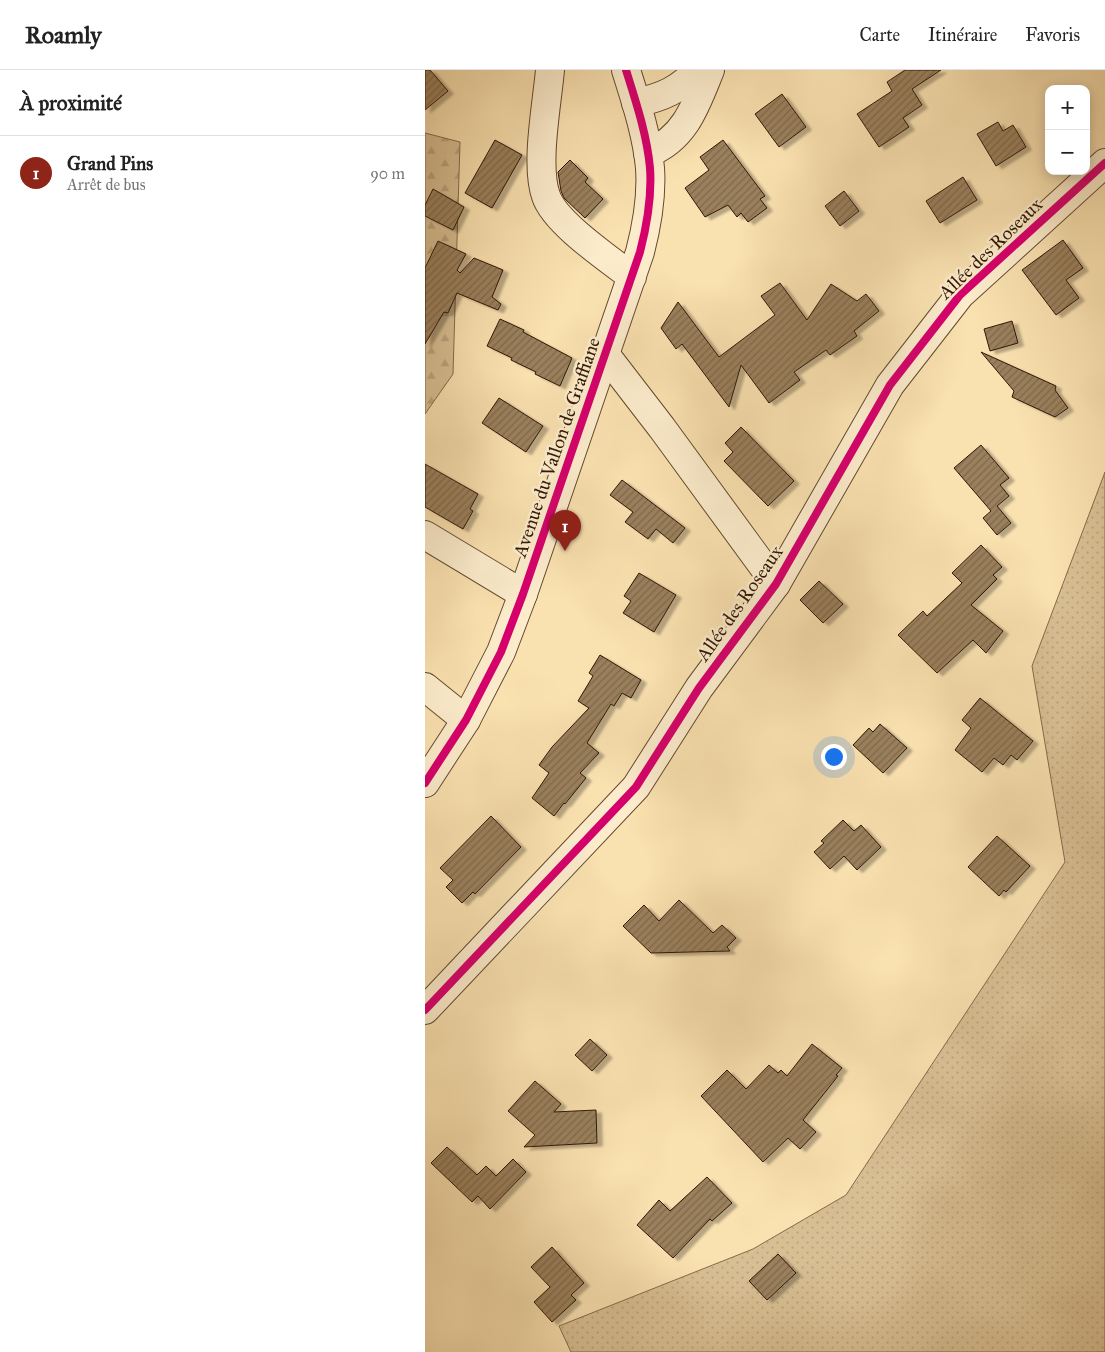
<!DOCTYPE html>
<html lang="fr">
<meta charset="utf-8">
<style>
body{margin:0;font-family:"IM FELL Great Primer",serif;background:#f2f2f2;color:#222}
.controls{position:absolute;right:15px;top:15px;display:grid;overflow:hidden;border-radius:10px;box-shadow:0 2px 12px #0003}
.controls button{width:45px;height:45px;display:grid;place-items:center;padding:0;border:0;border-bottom:1px solid #e0e0e0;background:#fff;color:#222;font:25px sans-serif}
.you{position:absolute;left:408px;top:686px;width:18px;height:18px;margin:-12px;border:4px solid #fff;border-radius:50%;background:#1a73e8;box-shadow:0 0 0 8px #1a73e833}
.badge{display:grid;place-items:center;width:32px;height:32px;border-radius:50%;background:#8f2418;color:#fff;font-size:16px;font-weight:700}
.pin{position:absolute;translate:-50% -41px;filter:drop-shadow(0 1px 2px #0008)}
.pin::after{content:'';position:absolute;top:26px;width:18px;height:15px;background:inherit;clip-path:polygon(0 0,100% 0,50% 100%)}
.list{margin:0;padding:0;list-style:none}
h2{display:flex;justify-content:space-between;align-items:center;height:65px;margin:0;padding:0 20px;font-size:21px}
h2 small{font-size:16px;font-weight:400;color:#767676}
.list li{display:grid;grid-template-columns:32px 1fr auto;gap:15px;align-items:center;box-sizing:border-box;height:75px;padding:0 20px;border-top:1px solid #e0e0e0}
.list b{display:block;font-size:19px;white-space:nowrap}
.list p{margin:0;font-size:16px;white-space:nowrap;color:#767676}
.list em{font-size:16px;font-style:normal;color:#767676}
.map{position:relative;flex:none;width:680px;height:1282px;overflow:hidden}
header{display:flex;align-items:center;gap:30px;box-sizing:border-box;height:70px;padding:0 25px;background:#fff;border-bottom:1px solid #e0e0e0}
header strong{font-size:24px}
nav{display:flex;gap:28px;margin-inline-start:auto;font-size:18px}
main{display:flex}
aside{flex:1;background:#fff}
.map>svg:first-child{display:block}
.grass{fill:url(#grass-dots);stroke:#846b4c}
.forest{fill:url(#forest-firs);stroke:#846b4c}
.building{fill:url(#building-hatch);stroke:#311704;filter:url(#shadow)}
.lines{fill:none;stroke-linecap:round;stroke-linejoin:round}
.minor-casing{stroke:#634a2f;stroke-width:30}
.minor{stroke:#fceccc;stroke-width:28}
.cycleway-casing{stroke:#fceccc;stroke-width:11}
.cycleway{stroke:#d6006c;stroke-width:8}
.labels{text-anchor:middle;stroke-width:5;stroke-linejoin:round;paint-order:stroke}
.street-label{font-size:19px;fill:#311704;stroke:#fceccc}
</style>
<header>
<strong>Roamly</strong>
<nav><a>Carte</a><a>Itinéraire</a><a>Favoris</a></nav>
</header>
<main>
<aside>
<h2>À proximité<small></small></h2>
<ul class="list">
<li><span class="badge">1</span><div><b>Grand Pins</b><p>Arrêt de bus</p></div><em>90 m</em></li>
</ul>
</aside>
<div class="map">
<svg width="680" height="1282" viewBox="0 0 680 1282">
<defs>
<pattern id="grass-dots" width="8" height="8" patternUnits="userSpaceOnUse" patternTransform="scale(1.25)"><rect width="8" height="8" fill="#d8bf93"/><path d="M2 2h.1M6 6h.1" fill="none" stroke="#baa37d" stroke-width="1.8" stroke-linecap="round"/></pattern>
<pattern id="forest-firs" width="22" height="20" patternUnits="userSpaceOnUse" patternTransform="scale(1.25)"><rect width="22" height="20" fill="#d8bf93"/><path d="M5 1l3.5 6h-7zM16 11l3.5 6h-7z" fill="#baa37d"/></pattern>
<pattern id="building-hatch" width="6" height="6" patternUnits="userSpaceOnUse" patternTransform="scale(1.25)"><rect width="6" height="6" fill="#9a805d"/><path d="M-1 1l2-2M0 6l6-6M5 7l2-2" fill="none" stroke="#7e684b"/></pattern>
<filter id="shadow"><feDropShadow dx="5.5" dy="3" stdDeviation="1" flood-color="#0004"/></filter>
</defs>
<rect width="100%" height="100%" fill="#fae1b0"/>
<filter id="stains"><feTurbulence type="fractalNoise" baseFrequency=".004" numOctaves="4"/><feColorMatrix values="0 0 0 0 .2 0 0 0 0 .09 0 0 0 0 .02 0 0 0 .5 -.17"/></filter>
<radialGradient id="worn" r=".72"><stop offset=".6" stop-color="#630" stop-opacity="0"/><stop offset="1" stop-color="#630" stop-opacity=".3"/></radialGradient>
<!-- grass -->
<polygon class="grass" points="680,402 680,1282 146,1282 134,1256 328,1179 421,1125 640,792 607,596"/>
<!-- forest -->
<polygon class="forest" points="0,63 35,72 28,304 0,344"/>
<!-- building -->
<g class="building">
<polygon points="0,0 5,0 23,21 0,40"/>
<polygon points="480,0 516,0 487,19 497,35 478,48 484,57 454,77 432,44 467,21 462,12"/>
<polygon points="357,24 381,57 354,77 330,44"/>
<polygon points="573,52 578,61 588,55 601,77 571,96 552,64"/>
<polygon points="70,70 97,85 67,138 40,123"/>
<polygon points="298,70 340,126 335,129 342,138 323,152 316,143 312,147 303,135 280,147 260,118 284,100 275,87"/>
<polygon points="145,90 163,108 160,112 178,129 160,148 139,128 136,121 133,102"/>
<polygon points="538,107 552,130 515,153 501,131"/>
<polygon points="8,119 39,137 28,160 0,146 0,135"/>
<polygon points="419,121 434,141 415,156 400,136"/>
<polygon points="638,170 658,198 641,210 654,228 631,245 597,200"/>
<polygon points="13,171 41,184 32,200 35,203 49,188 78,200 67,227 76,234 73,240 32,223 23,243 19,242 0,274 0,198"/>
<polygon points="355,213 382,250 406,214 432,231 441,224 454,241 429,261 432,266 405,285 401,280 369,302 375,310 344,333 316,295 304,337 257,274 251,279 236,258 253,232 294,287 350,245 336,226"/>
<polygon points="75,249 99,260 98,262 147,288 135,316 110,304 111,302 86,290 87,288 62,276"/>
<polygon points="587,251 593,273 565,281 559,259"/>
<polygon points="556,282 631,316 630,320 643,338 630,347 587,327 589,321"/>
<polygon points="74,328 118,356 101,382 57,353"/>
<polygon points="316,357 369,411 343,436 299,391 308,382 300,373"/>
<polygon points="556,375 584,408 575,415 584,426 572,436 586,453 572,465 558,448 566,441 529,398"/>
<polygon points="0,394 53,424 45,439 48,441 38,459 0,437"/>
<polygon points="197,410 260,458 248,473 231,459 223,469 200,452 208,442 185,425"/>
<polygon points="556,475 577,497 568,505 572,509 546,535 578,561 561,583 548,570 512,603 473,565 498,541 502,546 537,513 527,503"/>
<polygon points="214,503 251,525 229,562 198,543 206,531 199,526"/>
<polygon points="394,511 418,534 398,553 375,530"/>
<polygon points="175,585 216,610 206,628 197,623 189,636 186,634 162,673 174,683 155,703 161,708 140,734 139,733 129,746 107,728 124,703 114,695 127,677 164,638 153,631 168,606 164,603"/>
<polygon points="555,628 608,671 592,690 586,685 578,695 569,688 557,702 530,680 546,658 537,650"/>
<polygon points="455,654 482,678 458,703 428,675 444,658 448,662"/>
<polygon points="66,746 96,777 50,824 48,822 37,833 21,817 28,810 15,798"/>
<polygon points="418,750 429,761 436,755 456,777 432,800 419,786 405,799 389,782 399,773 396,771"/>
<polygon points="572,766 605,796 581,822 579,820 574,826 543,797"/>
<polygon points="254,830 288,863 297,855 311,868 302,877 305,881 226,883 198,856 219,835 234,851"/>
<polygon points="165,969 182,985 167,1001 150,985"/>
<polygon points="387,974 417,998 411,1005 413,1006 378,1050 391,1062 375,1079 363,1068 338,1092 276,1026 302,1000 321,1019 344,995 353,1003 356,1000 362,1006"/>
<polygon points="110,1011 136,1034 129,1042 171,1040 172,1073 99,1077 110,1065 83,1041"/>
<polygon points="22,1077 52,1105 61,1096 71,1106 88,1089 101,1102 65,1139 53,1126 47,1132 6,1093"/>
<polygon points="282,1107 307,1133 287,1151 285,1149 248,1188 212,1155 234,1130 245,1141"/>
<polygon points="127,1177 159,1213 146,1225 151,1230 127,1252 109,1232 125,1217 106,1197"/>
<polygon points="353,1184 371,1203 342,1230 324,1211"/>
</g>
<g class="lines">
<defs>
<g id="minor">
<path d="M125,0C122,34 110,95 121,126C130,153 184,189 207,207"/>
<path d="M211,33C238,27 254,20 273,0"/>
<path d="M223,83C260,69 271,35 285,0"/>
<polyline points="180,284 237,358 351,514"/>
<polyline points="0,465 98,524"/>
<polyline points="0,617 41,650"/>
<path d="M0,713L41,650L76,582L98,524L215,182C222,155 227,126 225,98C222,65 211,32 201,0"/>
<polyline points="0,940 211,717 274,618 351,514 465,315 535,225 680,93"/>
</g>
</defs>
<!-- minor casing -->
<use href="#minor" class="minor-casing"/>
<!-- minor -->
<use href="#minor" class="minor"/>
<defs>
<g id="cycleway">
<path d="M0,713L41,650L76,582L98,524L215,182C222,155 227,126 225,98C222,65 211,32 201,0"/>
<polyline points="0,940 211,717 274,618 351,514 465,315 535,225 680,93"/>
</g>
</defs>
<!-- cycleway casing -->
<use href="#cycleway" class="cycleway-casing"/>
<!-- cycleway -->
<use href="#cycleway" class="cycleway"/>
</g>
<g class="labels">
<!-- street labels -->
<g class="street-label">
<text transform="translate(565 178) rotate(-44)" y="7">Allée des Roseaux</text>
<text transform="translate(131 377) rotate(-71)" y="7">Avenue du Vallon de Graffiane</text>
<text transform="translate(314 533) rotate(-55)" y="7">Allée des Roseaux</text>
</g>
</g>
<rect width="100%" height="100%" filter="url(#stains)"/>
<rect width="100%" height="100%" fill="url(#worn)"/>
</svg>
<div class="controls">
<button>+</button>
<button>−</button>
</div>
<div class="you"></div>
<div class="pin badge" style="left:140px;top:481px">1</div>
</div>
</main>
